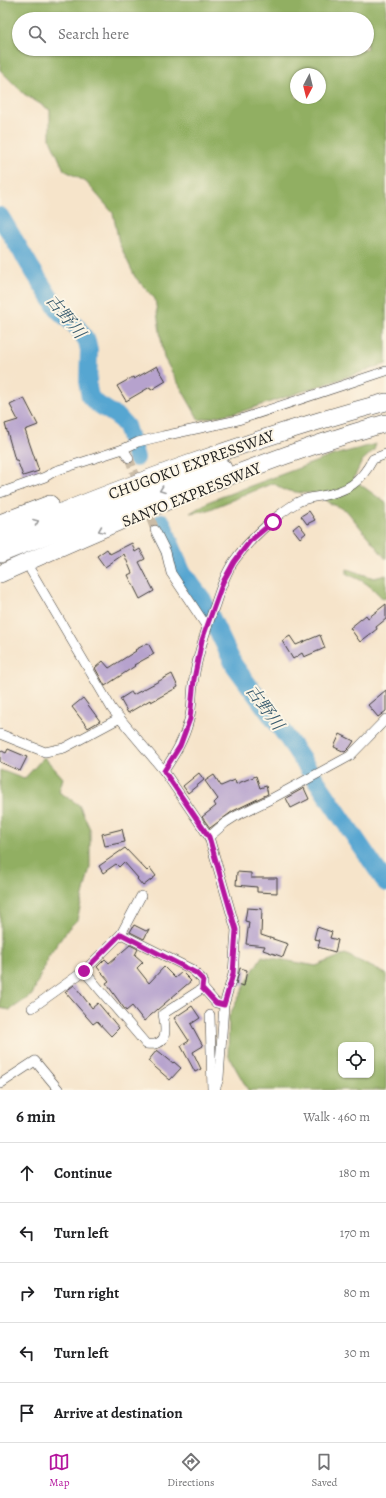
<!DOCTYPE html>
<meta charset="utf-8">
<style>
body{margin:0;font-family:Alegreya,"Noto Serif JP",serif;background:#f6f6f6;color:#202124}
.controls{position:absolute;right:12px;bottom:12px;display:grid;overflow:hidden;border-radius:8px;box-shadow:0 1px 3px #0004}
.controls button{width:36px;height:36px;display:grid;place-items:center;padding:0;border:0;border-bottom:1px solid #e0e0e0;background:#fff;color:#202124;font:20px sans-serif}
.compass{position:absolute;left:290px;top:68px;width:36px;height:36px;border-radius:50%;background:#fff;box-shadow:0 1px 3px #0004;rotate:187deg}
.stop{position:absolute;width:12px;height:12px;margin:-9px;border:3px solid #b5179e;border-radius:50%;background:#fff}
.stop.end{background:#b5179e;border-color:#fff;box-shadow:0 1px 4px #0008}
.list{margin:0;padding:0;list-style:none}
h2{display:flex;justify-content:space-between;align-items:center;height:52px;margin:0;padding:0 16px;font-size:17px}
h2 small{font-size:13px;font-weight:400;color:#757577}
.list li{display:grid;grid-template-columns:26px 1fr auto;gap:12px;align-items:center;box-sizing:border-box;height:60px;padding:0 16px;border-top:1px solid #e0e0e0}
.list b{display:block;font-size:15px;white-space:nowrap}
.list em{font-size:13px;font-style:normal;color:#757577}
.icon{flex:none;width:22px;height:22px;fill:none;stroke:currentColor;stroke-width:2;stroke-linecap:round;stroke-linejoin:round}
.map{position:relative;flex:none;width:386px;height:1090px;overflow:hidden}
.search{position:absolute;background:#fff;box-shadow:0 1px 3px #0004;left:12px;right:12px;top:12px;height:44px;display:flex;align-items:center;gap:10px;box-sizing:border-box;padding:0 14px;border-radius:22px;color:#757577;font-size:15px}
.sheet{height:352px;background:#fff}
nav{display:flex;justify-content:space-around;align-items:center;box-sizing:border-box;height:56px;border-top:1px solid #e0e0e0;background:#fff;font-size:11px;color:#757577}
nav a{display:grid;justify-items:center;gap:2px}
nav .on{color:#b5179e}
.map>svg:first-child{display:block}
.forest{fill:#91af62;stroke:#56663f;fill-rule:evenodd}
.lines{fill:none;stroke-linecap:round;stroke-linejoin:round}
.river{stroke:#57a6d1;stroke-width:18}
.building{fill:#b6a2cd}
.minor-tunnel{stroke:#cabca7;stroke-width:9;stroke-dasharray:9 4.5;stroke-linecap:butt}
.minor-casing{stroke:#3d3a36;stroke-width:10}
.motorway-casing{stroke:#3d3a36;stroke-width:18}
.minor{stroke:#fff;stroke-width:9}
.motorway{stroke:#fff;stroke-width:17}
.oneway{stroke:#999}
.route{stroke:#b5179e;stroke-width:5}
.labels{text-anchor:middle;stroke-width:4;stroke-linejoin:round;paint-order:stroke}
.street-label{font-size:16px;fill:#1c1c1c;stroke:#fcf5e5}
.water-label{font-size:17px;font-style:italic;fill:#375a6d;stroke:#fcf5e5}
</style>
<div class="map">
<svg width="386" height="1090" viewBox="0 0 386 1090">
<rect width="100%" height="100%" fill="#fcf5e5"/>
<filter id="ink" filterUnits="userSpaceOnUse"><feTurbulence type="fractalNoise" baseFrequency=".025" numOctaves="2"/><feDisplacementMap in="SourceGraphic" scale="8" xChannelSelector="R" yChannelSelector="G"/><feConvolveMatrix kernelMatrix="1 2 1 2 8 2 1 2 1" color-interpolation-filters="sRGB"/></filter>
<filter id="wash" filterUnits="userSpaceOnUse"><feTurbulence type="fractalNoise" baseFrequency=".012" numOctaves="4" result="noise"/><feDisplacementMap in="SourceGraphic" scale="16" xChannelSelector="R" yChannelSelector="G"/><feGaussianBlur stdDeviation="0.9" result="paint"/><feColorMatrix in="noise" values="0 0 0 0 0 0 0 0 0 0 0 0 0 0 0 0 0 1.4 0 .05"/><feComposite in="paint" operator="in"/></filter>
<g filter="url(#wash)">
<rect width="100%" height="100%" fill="#f6e4ca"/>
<!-- forest -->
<g class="forest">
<path d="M0,0H386V364L243,411L199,420L164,358L155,299L135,277L119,243L113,213L86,182L64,170L50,139V110L24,94L0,70ZM19,19H367V49H19ZM296,74H320V98H296Z"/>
<polygon points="376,444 374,450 362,461 354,478 361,485 386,503 386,559 346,510 329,503 316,493 302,493 284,490 273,483 208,510 190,513 210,501 334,455"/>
<path d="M347,569L374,578L386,575V598L383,599C371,586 363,580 347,574Z"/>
<polygon points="44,757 63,778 59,792 79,805 90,829 90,867 77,920 68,929 48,957 32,995 10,1010 0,1008 0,770 24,779"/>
<path d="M345,954L386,974V1090H248L228,1055L229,1016L251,974L262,956L316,966ZM341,1045H371V1075H341Z"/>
</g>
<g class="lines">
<!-- river -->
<g class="river">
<polyline points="0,216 30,266 58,310 78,328 87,341 89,350 88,387 90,397 96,403 118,417 126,426 136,458"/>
<polyline points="162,522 182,572 203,600 234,665 286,736 386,883"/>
</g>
</g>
<g id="blocks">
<!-- building -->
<g class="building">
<polygon points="157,366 166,381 151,390 150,387 126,401 117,386 133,377 134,379"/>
<polygon points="24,398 38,425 25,430 39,471 23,476 17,460 15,460 5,424 18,420 10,405"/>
<polygon points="309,511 315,520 307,524 301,516"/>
<polygon points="299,524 306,533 300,538 293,529"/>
<polygon points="132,543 135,552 140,549 145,559 139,562 154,591 140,599 128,575 132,573 124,554 105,567 97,556 107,549 110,554"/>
<polygon points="386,604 386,619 376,627 377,629 360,642 350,628 366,615 368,618"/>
<polygon points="320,635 325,648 304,657 302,653 293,659 282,641 290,636 296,645"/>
<polygon points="148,643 154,654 134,665 135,666 105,686 95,668 103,661 109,668 136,651 135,650"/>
<polygon points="172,674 178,687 151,702 150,700 128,713 120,699 131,692 133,695"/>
<polygon points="386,690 386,711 378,717 368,705"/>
<polygon points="83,698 100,721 88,728 72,707"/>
<polygon points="340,734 354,741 350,747 345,752 334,747"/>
<polygon points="8,749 27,757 20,771 0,762 0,750 6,753"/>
<polygon points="199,773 204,780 188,793 183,786"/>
<polygon points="214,775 221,786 235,780 236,784 256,776 260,788 266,786 268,794 233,811 210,828 202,817 216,806 214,803 218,799 205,781"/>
<polygon points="304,788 309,799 291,808 286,798"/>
<polygon points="122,829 125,842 105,846 102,834"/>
<polygon points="125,848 147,871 150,868 156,876 143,886 137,879 138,878 124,862 119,867 116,864 103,873 99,866"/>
<polygon points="237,872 251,873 251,878 277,878 277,893 257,892 257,887 236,885"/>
<polygon points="247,908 262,909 261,935 288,944 283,957 263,950 265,946 246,944 249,922 245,921"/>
<polygon points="134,925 146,931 149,929 144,939 130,932"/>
<polygon points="317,927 332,932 330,938 338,940 335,952 318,947 320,940 314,939"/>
<polygon points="130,945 138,949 135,955 143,962 137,968 149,983 164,967 175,978 182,972 191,981 144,1021 132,1006 126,1011 106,983 109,981 97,967 105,959 109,963"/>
<polygon points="240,968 247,970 244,986 236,984"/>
<polygon points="74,985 92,1008 98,1003 119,1028 111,1036 97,1021 93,1024 65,992"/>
<polygon points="192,1006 200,1018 191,1024 203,1046 193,1052 201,1069 195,1072 181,1046 189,1041 174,1018"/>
<polygon points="157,1050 173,1063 174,1062 181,1068 170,1080 148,1061"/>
</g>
</g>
</g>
<g filter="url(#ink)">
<use href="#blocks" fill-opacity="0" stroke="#3d3a36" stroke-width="1"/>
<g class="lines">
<!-- minor-tunnel -->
<g class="minor-tunnel">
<polyline points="129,458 139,485"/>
<polyline points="146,506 155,530"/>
</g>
<defs>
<g id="minor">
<polyline points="123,449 138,442 163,436 238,420 386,371"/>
<polyline points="0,493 45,477 55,471 123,449 129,458"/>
<polyline points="155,530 166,552 171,573 207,627"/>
<polyline points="31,571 112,709 164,771 209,837 236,930 233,974 224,1005 219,1078 215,1090"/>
<polyline points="0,734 45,752 64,748 120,718"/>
<path d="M164,771C175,754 184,740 189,720C193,707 191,692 194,678C198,653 206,629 215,605C220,590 225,574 234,561C248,541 277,514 298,502C306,498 313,497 321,496C348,491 360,483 373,459L386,454"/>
<polyline points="209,837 225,823 236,816 271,799 350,756 386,719"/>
<polyline points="121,934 191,969 203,980 203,988"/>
<polyline points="84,971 121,934 141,896"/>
<path d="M32,1008L84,971L146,1044C169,1047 166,1029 163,1014L203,988L216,1003L224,1005"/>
<polyline points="210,1015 212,1090"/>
<polyline points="0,1084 35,1061 59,1090"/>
</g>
<g id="motorway">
<polyline points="0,523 50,504"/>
<path d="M0,537C126,485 254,437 386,402"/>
<polyline points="0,554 132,501 223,468"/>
<path d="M0,574C126,518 253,461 386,423"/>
</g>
</defs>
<!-- minor casing -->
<use href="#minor" class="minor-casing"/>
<!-- motorway casing -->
<use href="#motorway" class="motorway-casing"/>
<!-- minor -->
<use href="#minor" class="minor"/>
<!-- motorway -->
<use href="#motorway" class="motorway"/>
</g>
<!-- one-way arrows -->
<defs><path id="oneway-chevron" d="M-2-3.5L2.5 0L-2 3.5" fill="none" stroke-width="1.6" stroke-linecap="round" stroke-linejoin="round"/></defs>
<g class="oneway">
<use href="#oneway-chevron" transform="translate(162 490) rotate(160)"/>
<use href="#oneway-chevron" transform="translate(36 522) rotate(-21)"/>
<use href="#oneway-chevron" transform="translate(101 530) rotate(157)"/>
</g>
</g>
<g class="lines" filter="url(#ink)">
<!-- route -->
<polyline class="route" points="84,971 121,934 196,973 203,980 202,988 216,1003 224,1005 233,974 236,930 209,837 164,771 180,746 190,719 194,679 202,640 223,582 234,562 250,541 273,522"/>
</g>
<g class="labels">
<!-- street labels -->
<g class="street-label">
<text transform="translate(191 464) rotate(-20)" y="6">CHUGOKU EXPRESSWAY</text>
<text transform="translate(191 494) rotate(-22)" y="6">SANYO EXPRESSWAY</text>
</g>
<!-- water labels -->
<g class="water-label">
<text transform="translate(66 316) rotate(51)" y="6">古野川</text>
<text transform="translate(265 707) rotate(54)" y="6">古野川</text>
</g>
</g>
</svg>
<div class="controls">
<button><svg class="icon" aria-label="locate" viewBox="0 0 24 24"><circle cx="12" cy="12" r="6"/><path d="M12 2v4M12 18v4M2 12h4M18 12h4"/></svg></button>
</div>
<svg class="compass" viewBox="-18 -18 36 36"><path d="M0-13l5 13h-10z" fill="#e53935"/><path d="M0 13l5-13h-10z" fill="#757577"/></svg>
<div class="stop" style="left:273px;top:522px"></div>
<div class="stop end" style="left:84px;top:971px"></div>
<div class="search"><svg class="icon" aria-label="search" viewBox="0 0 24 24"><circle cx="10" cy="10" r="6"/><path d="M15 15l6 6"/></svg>Search here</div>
</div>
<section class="sheet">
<h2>6 min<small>Walk · 460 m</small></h2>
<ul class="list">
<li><svg class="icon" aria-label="ahead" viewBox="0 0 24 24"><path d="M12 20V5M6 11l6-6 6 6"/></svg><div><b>Continue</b></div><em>180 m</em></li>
<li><svg class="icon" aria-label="left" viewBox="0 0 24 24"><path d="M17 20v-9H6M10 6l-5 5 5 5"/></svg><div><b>Turn left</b></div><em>170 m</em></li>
<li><svg class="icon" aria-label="right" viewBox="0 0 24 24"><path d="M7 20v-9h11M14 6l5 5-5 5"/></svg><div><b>Turn right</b></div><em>80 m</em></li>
<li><svg class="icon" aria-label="left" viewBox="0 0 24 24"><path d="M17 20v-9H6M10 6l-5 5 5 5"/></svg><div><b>Turn left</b></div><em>30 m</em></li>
<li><svg class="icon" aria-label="arrive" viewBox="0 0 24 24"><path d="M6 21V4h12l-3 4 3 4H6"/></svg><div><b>Arrive at destination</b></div></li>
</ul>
</section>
<nav>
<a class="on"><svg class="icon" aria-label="map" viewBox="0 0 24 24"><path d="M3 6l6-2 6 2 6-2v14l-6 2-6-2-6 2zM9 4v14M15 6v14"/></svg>Map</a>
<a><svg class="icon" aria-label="directions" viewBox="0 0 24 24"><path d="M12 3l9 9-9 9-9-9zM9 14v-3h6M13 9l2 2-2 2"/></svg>Directions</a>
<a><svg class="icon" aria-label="saved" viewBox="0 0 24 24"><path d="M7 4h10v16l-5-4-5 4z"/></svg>Saved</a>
</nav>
